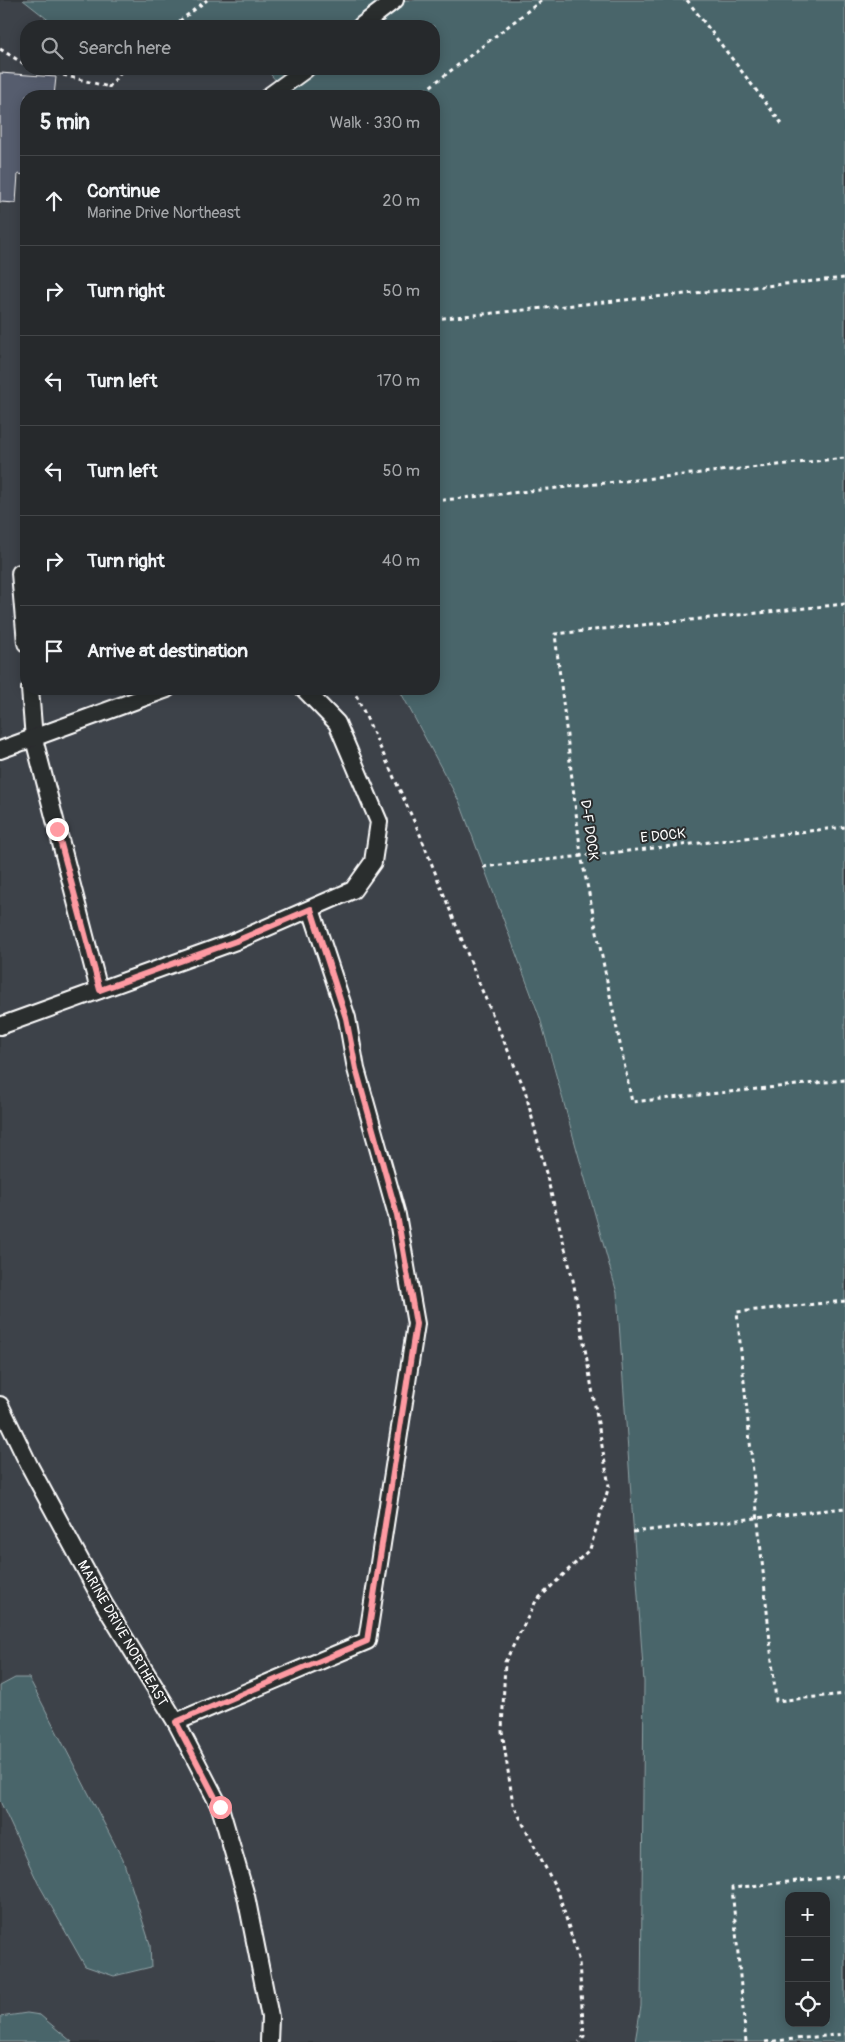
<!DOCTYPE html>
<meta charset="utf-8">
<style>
body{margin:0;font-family:Pangolin,sans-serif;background:#323538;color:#f1f3f6}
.controls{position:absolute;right:15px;bottom:15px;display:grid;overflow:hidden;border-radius:10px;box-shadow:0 2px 12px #0003}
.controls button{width:45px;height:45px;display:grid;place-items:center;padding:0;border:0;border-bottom:1px solid #424548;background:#26292c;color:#f1f3f6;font:25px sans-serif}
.stop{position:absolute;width:15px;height:15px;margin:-11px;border:4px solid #ff9aa2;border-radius:50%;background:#fff}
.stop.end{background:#ff9aa2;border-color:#fff;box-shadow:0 1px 5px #0008}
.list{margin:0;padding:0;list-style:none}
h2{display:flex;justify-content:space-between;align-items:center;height:65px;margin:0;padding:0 20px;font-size:21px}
h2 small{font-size:16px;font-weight:400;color:#a4a6a9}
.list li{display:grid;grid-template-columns:32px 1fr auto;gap:15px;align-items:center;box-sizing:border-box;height:90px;padding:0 20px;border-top:1px solid #424548}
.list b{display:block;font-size:19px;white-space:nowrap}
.list p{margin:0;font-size:16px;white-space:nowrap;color:#a4a6a9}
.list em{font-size:16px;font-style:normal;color:#a4a6a9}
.icon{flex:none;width:28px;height:28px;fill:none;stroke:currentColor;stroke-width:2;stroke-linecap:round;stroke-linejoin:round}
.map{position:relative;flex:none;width:845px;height:2042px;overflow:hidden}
.search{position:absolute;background:#26292c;box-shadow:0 2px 12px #0003;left:20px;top:20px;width:420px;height:55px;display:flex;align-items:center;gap:12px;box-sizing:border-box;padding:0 18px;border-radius:20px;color:#a4a6a9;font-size:19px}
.panel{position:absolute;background:#26292c;box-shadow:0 2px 12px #0003;left:20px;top:90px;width:420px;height:605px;border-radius:20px}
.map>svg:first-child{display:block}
.built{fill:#3e424a}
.water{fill:#48656b;stroke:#91a3a6;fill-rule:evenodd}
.building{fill:#565d6e;stroke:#fff}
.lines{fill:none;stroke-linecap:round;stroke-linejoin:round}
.service-casing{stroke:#fff;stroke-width:20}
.path{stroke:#fff;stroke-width:3;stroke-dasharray:4 4;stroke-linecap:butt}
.service{stroke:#2a2d2e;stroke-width:16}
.route{stroke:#ff9aa2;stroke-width:6}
.labels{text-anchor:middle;stroke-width:4;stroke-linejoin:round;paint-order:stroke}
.street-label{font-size:14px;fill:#fff;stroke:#2a2d2e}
</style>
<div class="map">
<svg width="845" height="2042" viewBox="0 0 845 2042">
<rect width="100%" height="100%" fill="#33373b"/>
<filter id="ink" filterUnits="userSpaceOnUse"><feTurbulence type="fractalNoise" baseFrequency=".02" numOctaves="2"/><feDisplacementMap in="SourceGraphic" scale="10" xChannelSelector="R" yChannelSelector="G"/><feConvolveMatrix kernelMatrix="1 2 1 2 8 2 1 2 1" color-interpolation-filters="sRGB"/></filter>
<g filter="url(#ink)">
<!-- built -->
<polygon class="built" points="0,0 23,0 55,26 26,26 26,69 266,69 290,96 26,96 26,689 399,689 460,803 539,1019 617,1292 644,1682 641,2006 635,2042 0,2042"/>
<!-- water -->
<g class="water">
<path d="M23,0H845V2042H635L641,2006L644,1682L617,1293L540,1018L460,803L399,689H434V96H289L266,69H434V26H56ZM789,1896H826V2023H789Z"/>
<polygon points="15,1678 29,1678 123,1860 150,1944 151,1967 114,1976 85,1966 38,1883 0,1801 0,1686"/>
<polygon points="27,2013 40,2015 72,2042 0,2042 0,2017"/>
</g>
<!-- building -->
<polygon class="building" points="0,73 56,77 54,96 26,96 26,175 18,174 16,203 0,202"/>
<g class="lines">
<defs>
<g id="service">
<polyline points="361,26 395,0"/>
<polyline points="269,96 306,69"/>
<polyline points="20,573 26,643"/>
<polyline points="30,689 34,739 99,990"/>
<polyline points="0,750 167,689"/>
<polyline points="0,1026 236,941 353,890 373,862 379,822 337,723 304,689"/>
<polyline points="0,1405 30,1467 104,1604 176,1722 220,1807 246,1896 270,2017 269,2042"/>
<polyline points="176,1722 367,1641 416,1324 397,1215 356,1069 347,1018 311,909"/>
</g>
</defs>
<!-- service casing -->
<use href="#service" class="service-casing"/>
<!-- path -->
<g class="path">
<polyline points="687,0 782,124"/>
<polyline points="173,26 207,0"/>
<polyline points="0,49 26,65"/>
<polyline points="40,69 109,87"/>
<polyline points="109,96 109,87 123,69"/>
<polyline points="418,96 542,0"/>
<polyline points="434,319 845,278"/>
<polyline points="434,501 845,458"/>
<polyline points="845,604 555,634 581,855 632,1102 845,1080"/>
<polyline points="351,689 357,697 419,832 481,988 525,1090 573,1280 609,1486 590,1549 536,1601 505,1662 502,1731 513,1804 559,1894 579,1962 584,2036 579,2042"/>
<polyline points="483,867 845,827"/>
<polyline points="845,1301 737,1312 776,1701 845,1694"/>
<polyline points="633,1532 845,1508"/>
<polyline points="746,2042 732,1888 845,1876"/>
<polyline points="765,2042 845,2034"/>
</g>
<!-- service -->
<use href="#service" class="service"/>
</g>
</g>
<g class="lines" filter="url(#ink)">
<!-- route -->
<polyline class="route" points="57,829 100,990 236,941 311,909 346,1018 356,1069 397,1215 416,1324 367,1641 176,1722 220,1807"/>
</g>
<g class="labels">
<!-- street labels -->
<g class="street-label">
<text transform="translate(590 830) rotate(82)" y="5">D-F DOCK</text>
<text transform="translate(663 835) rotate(-6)" y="5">E DOCK</text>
<text transform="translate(123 1633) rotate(60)" y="5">MARINE DRIVE NORTHEAST</text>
</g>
</g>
</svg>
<div class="controls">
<button>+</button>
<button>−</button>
<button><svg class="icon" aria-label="locate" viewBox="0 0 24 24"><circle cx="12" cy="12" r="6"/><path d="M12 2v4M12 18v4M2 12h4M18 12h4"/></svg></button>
</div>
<div class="stop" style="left:220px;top:1807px"></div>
<div class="stop end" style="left:57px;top:829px"></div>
<div class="search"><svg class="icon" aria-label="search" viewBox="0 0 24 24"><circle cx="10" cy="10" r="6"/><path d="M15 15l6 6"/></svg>Search here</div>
<section class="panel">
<h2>5 min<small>Walk · 330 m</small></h2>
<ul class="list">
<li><svg class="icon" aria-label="ahead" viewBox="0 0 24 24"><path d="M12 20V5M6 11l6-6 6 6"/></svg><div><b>Continue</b><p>Marine Drive Northeast</p></div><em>20 m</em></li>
<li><svg class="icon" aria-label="right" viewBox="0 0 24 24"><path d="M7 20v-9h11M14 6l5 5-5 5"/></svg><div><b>Turn right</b></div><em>50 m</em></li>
<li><svg class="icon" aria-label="left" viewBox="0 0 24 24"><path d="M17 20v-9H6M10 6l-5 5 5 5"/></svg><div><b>Turn left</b></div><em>170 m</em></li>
<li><svg class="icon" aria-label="left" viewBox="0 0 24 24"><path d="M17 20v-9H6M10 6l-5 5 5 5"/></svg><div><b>Turn left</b></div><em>50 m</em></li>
<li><svg class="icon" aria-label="right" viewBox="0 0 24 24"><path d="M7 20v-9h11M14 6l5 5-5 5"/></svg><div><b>Turn right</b></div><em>40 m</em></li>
<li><svg class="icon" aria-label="arrive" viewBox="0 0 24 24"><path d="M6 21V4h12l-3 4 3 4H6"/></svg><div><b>Arrive at destination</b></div></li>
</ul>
</section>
</div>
